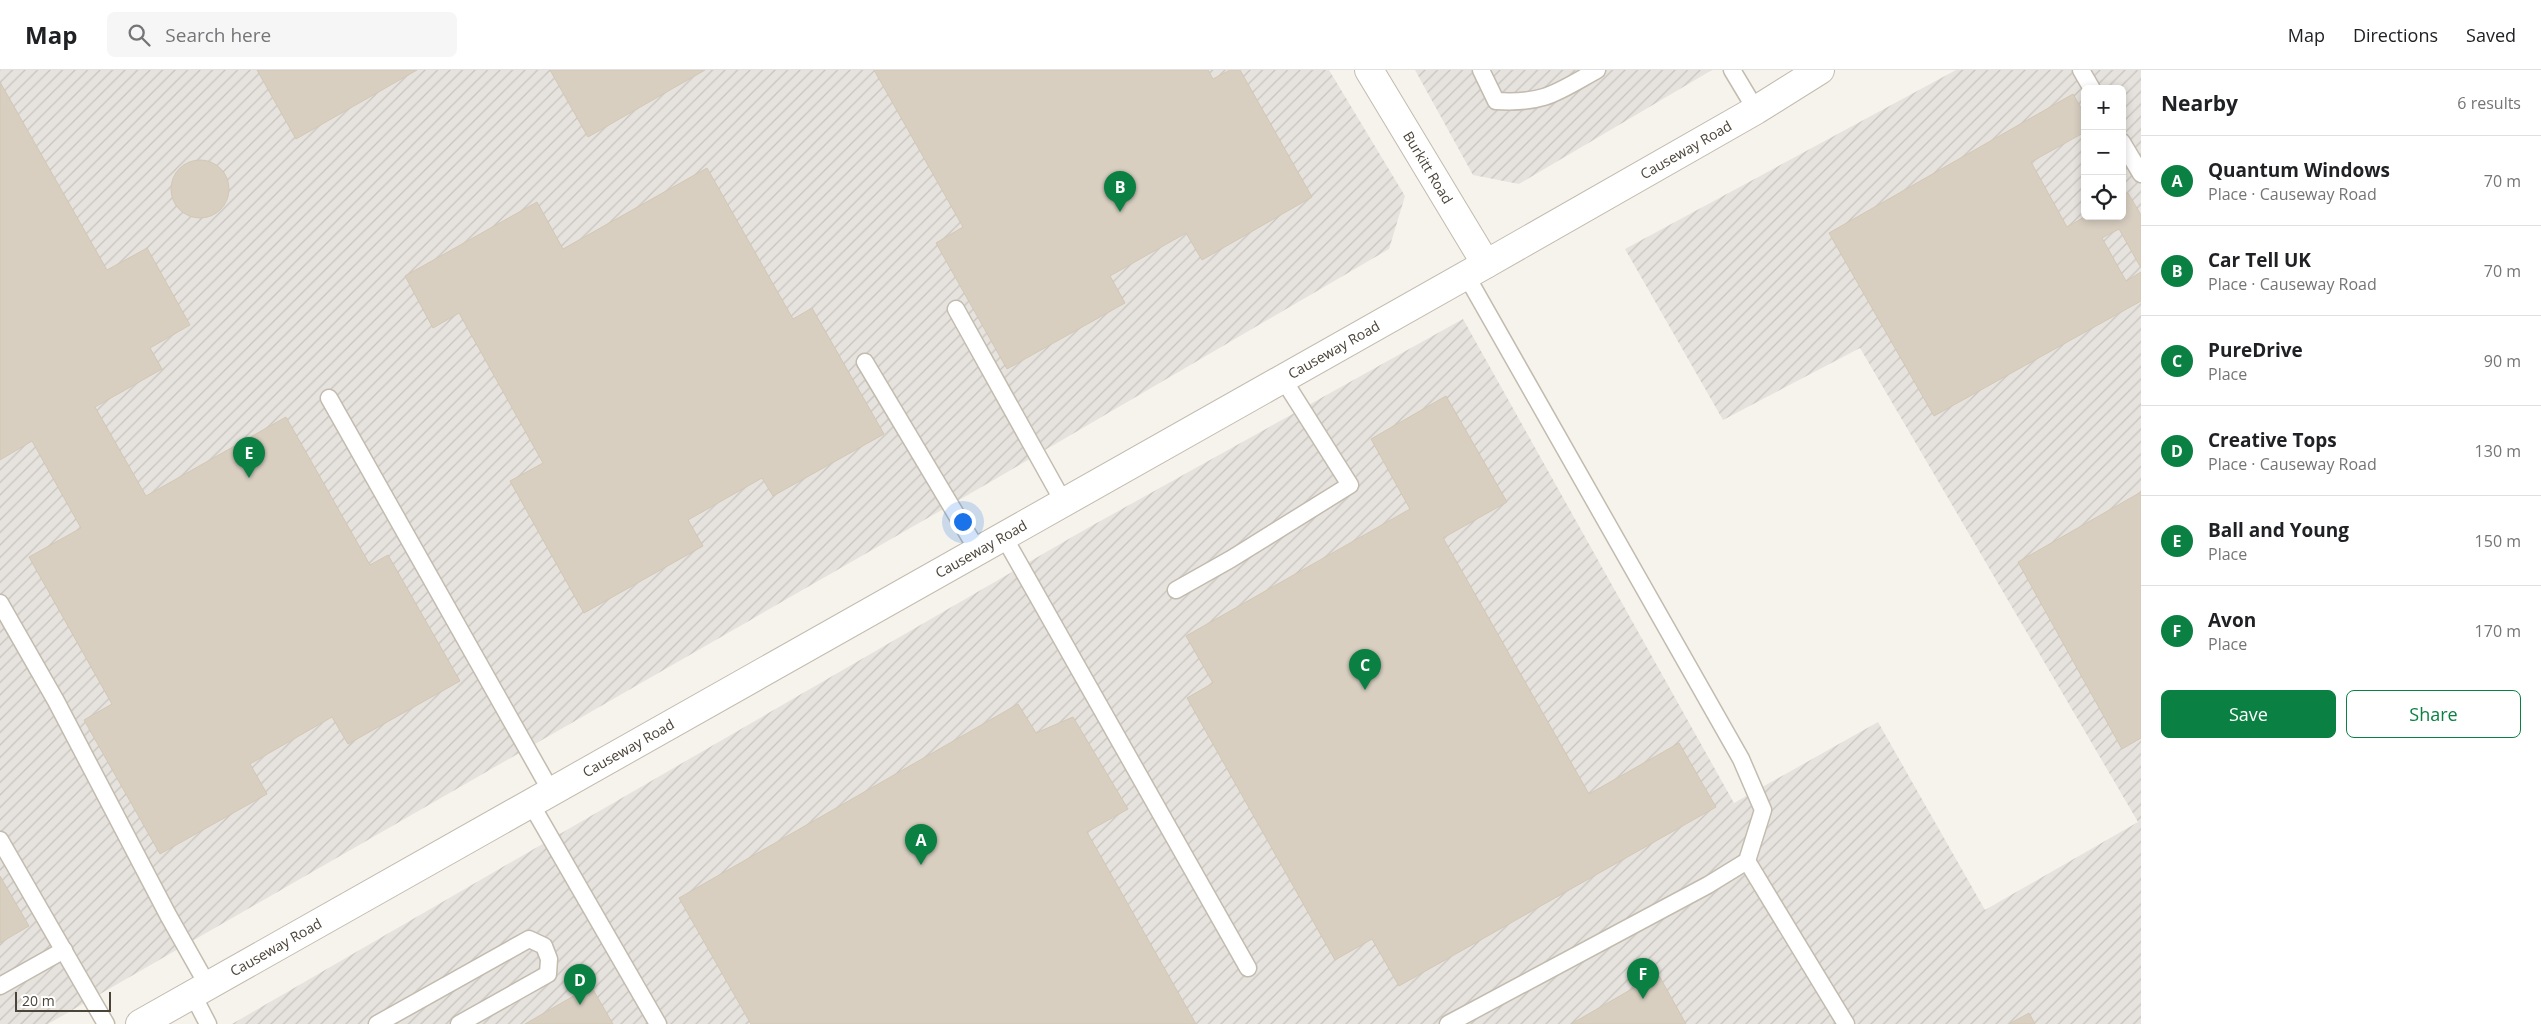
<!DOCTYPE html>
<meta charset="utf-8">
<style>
body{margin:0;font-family:"Open Sans",sans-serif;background:#f6f6f6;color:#202124}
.controls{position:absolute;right:15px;top:15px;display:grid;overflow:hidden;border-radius:8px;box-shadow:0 2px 8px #0003}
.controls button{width:45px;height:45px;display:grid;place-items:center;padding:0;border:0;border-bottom:1px solid #e0e0e0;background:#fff;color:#202124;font:25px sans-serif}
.scale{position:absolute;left:15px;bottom:12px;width:96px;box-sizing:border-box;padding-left:5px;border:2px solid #4b4439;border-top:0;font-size:14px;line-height:18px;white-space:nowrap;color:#4b4439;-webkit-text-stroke:4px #fff;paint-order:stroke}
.you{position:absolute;left:962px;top:451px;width:18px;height:18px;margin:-12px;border:4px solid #fff;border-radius:50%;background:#1a73e8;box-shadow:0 0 0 8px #1a73e833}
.badge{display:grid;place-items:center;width:32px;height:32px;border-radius:50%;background:#0b8043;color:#fff;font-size:16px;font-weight:700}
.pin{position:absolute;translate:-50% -41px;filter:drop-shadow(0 1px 2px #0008)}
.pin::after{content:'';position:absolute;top:26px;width:18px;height:15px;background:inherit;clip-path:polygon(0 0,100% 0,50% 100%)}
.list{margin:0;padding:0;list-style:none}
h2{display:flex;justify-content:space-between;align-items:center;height:65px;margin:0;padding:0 20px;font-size:21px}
h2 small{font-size:16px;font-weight:400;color:#757577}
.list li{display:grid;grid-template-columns:32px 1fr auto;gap:15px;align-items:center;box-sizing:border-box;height:90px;padding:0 20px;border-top:1px solid #e0e0e0}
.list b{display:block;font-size:19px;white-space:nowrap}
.list p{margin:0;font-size:16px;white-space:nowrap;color:#757577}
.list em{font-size:16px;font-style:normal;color:#757577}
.actions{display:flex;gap:10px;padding:15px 20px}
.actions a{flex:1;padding:11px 0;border:1px solid #0b8043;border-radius:8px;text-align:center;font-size:18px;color:#0b8043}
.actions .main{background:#0b8043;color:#fff}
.icon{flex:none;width:28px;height:28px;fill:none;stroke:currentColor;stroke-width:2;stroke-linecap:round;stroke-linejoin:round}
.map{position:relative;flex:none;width:2141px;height:954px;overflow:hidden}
header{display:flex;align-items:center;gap:30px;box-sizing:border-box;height:70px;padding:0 25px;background:#fff;border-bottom:1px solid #e0e0e0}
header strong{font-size:24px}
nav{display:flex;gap:28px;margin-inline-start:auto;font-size:18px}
.search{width:350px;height:45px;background:#f6f6f6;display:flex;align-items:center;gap:12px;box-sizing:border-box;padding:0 18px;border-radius:8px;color:#757577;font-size:19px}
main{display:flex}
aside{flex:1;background:#fff}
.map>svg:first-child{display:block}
.industrial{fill:url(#industrial-furrows);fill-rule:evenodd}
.building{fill:#d8cfc1;stroke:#d3c7b4}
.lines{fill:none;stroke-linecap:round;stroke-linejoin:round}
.lane-casing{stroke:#c2bbae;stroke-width:19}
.street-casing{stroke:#c2bbae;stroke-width:30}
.lane{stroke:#fff;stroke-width:16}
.street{stroke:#fff;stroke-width:28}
.labels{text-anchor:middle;stroke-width:4;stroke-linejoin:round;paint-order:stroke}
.street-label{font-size:14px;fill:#4b4439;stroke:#fff}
</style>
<header>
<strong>Map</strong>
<div class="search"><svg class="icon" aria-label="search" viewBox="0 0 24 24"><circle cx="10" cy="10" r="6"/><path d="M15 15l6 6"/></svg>Search here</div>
<nav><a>Map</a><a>Directions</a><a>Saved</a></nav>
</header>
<main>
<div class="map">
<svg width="2141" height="954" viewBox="0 0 2141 954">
<defs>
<pattern id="industrial-furrows" width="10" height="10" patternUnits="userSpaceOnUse" patternTransform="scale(1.25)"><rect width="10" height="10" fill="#e6e2dd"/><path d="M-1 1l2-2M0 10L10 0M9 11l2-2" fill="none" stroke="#c7c3be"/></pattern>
</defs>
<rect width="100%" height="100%" fill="#f6f3ec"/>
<!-- industrial -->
<g class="industrial">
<polygon points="0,0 1329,0 1405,126 1389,179 992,411 48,954 0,954"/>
<polygon points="1415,0 1712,0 1519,114 1473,105"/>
<path d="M1956,0H2141V954H232L1086,459L1463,249L1734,733L1878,652L1985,840L2138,752L1860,278L1723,350L1625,179ZM2085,19H2122V146H2085Z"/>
</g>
<!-- building -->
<g class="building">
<polygon points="257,0 417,0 296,69"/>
<polygon points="550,0 705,0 588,67"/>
<polygon points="874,0 1208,0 1213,9 1230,0 1240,0 1312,127 1202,190 1186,163 1110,206 1125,233 1007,299 936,173 963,157"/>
<polygon points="0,12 107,200 147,178 190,255 150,278 162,299 95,337 146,426 286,347 370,495 388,485 460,611 348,674 332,647 250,694 267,724 160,784 84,650 112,634 29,487 81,458 32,371 0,390"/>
<polygon points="2073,24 2085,45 2085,62 2031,92 2067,157 2086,146 2122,146 2122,126 2128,123 2141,145 2141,198 2119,159 2102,168 2126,211 2141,202 2141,231 1934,346 1829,163"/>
<circle cx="200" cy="119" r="29"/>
<polygon points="707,98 793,249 812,238 884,364 773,426 762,408 688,450 703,476 584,543 510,411 543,393 459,243 433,258 405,206 537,132 563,179"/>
<polygon points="1446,326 1507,432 1443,468 1589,724 1679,673 1716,737 1399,916 1372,869 1335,890 1187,628 1213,613 1186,566 1410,439 1371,369"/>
<polygon points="2141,422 2141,668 2122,679 2018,492"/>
<polygon points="1018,634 1036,663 1073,647 1128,739 1087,762 1196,954 751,954 679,828"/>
<polygon points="0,806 29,856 0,873"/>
<polygon points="1658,904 1686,954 1571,954"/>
<polygon points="591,916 613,954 525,954"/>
<polygon points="2029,943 2035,954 2009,954"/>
</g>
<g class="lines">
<defs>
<g id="lane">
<path d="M1481,0L1496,31C1544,34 1556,23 1597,0"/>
<polyline points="1732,0 1756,40"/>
<polyline points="2081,0 2092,19"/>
<polyline points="2122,72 2141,104"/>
<polyline points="956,239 1064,433"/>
<polyline points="865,292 978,481"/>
<polyline points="329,328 552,723"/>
<polyline points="1004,467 1248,898"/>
<polyline points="1176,520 1231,489 1350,415 1283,309"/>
<polyline points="0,533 56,631 168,845 208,916"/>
<polyline points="531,734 658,954"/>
<polyline points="0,770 106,954"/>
<polyline points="1747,791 1846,954"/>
<polyline points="0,916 64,880"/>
<polyline points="193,925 208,954"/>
<polyline points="377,954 529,869 544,876 549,889 548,904 459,954"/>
<polyline points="1448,954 1708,815 1747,791 1763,740 1741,689 1466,205"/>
</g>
<g id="street">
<path id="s1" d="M1369,0L1486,194"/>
<path id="s2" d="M140,954L1486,194L1756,40L1820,0"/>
</g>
</defs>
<!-- lane casing -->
<use href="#lane" class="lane-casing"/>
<!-- street casing -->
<use href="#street" class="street-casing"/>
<!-- lane -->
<use href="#lane" class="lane"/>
<!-- street -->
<use href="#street" class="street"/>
</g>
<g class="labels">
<!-- street labels -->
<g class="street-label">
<text dy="5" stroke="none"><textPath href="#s2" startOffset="1776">Causeway Road</textPath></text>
<text dy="5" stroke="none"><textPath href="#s1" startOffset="114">Burkitt Road</textPath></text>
<text dy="5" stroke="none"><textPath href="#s2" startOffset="1371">Causeway Road</textPath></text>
<text dy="5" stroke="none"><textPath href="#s2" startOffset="966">Causeway Road</textPath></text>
<text dy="5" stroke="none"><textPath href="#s2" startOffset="561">Causeway Road</textPath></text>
<text dy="5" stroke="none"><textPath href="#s2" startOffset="156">Causeway Road</textPath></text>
</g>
</g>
</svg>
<div class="controls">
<button>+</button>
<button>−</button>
<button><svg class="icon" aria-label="locate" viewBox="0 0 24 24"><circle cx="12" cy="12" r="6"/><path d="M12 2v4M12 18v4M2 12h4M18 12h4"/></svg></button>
</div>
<div class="scale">20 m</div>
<div class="you"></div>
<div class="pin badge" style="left:921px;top:795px">A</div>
<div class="pin badge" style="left:1120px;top:142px">B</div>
<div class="pin badge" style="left:1365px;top:620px">C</div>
<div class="pin badge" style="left:580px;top:935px">D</div>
<div class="pin badge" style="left:249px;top:408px">E</div>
<div class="pin badge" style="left:1643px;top:929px">F</div>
</div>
<aside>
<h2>Nearby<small>6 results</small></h2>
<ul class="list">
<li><span class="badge">A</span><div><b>Quantum Windows</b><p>Place · Causeway Road</p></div><em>70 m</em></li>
<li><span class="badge">B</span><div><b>Car Tell UK</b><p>Place · Causeway Road</p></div><em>70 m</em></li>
<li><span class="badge">C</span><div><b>PureDrive</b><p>Place</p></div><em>90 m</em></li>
<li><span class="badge">D</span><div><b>Creative Tops</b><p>Place · Causeway Road</p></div><em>130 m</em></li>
<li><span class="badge">E</span><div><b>Ball and Young</b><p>Place</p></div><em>150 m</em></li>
<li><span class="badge">F</span><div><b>Avon</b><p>Place</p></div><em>170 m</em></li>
</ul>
<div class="actions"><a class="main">Save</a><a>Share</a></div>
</aside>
</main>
